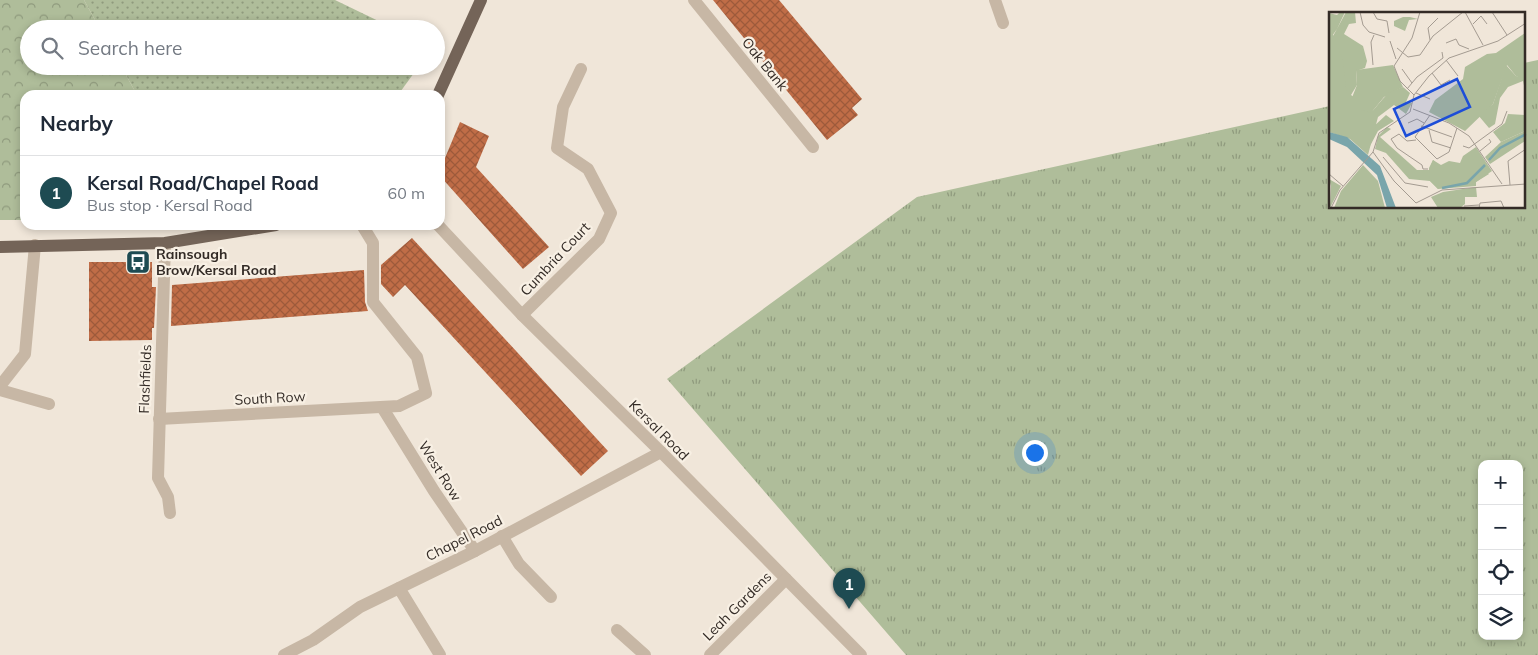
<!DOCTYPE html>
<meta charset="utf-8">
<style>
body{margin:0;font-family:Mulish,sans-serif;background:#f2f2f3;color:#1f2937}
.controls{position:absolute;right:15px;bottom:15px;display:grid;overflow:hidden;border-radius:10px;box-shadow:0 2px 8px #0003}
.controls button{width:45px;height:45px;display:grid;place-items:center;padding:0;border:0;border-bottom:1px solid #e0e1e3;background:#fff;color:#1f2937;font:25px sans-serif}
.you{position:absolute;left:1034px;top:452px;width:18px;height:18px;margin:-12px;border:4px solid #fff;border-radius:50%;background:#1a73e8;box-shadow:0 0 0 8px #1a73e833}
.badge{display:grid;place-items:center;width:32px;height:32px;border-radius:50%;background:#1e4b52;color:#fff;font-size:16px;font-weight:700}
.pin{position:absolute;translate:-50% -41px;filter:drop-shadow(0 1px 2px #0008)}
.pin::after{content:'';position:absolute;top:26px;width:18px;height:15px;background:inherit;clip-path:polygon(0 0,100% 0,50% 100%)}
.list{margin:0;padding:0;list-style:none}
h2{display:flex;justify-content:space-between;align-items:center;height:65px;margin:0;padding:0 20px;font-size:21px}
h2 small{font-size:16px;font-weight:400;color:#747a83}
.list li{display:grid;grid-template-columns:32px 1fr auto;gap:15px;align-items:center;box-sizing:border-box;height:75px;padding:0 20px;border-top:1px solid #e0e1e3}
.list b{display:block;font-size:19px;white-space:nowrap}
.list p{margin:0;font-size:16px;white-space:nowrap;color:#747a83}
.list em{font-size:16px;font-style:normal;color:#747a83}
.icon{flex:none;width:28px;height:28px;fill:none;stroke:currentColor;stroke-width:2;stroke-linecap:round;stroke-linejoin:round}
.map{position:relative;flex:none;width:1538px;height:655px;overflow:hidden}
.search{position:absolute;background:#fff;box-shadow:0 2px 8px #0003;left:20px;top:20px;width:425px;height:55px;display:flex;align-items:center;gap:12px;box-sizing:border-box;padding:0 18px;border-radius:28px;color:#747a83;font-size:19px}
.panel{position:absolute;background:#fff;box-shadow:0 2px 8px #0003;left:20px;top:90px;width:425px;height:140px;border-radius:15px}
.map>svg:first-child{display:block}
.grass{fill:url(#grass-tufts);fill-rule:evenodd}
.forest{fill:url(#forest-crowns)}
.park{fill:url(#park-dots)}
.building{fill:url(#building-cross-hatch)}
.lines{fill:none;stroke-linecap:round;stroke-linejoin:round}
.minor{stroke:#c7b7a5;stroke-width:12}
.major{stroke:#746458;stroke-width:12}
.labels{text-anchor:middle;stroke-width:4.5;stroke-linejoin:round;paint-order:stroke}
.street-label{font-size:14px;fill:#332b26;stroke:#f8f0e4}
.poi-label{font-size:14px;font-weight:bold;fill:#332b26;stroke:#f8f0e4;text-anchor:start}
.inset-river{fill:none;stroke:#79a5ab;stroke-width:2.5}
.inset-road{fill:none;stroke:#a49b91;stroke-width:1}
.view{fill:#1d4ed8;fill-opacity:0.15;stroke:#1d4ed8;stroke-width:2.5}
.inset-edge{fill:none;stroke:#332b26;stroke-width:2.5}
</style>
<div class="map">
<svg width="1538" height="655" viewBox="0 0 1538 655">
<defs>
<pattern id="grass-tufts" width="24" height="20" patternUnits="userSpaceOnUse" patternTransform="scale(1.25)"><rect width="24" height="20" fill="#afbd9a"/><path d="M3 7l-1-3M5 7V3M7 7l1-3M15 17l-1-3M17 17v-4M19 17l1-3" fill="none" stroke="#8f9a7d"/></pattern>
<pattern id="forest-crowns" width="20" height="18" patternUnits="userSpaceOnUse" patternTransform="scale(1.25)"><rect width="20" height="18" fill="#afbd9a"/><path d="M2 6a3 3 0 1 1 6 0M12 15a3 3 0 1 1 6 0" fill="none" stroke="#8f9a7d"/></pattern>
<pattern id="park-dots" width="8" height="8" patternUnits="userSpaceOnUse" patternTransform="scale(1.25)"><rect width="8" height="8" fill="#afbd9a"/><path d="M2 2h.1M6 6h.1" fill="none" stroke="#8f9a7d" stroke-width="1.8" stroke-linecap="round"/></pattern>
<pattern id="building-cross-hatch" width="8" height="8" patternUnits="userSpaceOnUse" patternTransform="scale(1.25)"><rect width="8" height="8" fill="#c06d47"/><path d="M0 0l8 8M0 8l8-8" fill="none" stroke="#9d5a3b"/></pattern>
</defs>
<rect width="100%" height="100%" fill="#f0e6d9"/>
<!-- grass -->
<path class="grass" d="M1538,60V655H906L667,379L917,197L1330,106V208H1524V63ZM1482,464H1519V636H1482Z"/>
<!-- forest -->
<polygon class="forest" points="0,0 84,0 100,29 29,29 29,66 121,66 137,95 25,95 25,220 0,220"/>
<!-- park -->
<g class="park">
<polygon points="84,0 335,0 395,29 100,29"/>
<polygon points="121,66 419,66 398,95 137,95"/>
</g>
<!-- building -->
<g class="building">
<polygon points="713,0 779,0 862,99 852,108 858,115 827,140"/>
<polygon points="460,122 489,136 476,167 549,247 523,269 440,176 440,170"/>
<polygon points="412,238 608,451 581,476 405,285 393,297 381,284 381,265"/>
<polygon points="89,262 152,262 152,287 156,287 154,328 152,328 152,340 89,341"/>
<polygon points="364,270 365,302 368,311 171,326 172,285"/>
</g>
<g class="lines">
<!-- minor -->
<g class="minor">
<polyline points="694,0 813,147"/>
<polyline points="995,0 1003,23"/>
<polyline points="438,225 522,315 661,452 861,655"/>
<polyline points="165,243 158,478 168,497 170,513"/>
<polyline points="522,315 599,239 611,213 588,169 557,148 563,107 581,69"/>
<polyline points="0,386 25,354 35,245"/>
<polyline points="0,390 49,404"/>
<polyline points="382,407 434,491 475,551"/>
<polyline points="159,419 399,406 426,393 417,357 373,302 373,243 362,225"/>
<polyline points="502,536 519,564 551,597"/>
<polyline points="399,588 440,655"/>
<polyline points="617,630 645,655"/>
<polyline points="284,655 313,640 360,607 475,551 661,452"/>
<polyline points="710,655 786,579"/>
</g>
<!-- major -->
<g class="major">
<polyline points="438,95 481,0"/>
<polyline points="0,247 165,243 276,225"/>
</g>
</g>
<!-- icons -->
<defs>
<symbol id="bus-square" viewBox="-11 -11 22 22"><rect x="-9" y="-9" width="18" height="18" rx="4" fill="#1e4b52" stroke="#f8f0e4"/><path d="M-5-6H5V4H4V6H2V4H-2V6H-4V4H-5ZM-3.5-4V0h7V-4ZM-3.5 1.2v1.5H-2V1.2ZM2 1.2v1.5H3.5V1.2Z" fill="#fff"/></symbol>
</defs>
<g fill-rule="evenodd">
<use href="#bus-square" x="124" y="248" width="28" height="28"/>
</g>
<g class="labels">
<!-- street labels -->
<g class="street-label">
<text transform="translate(765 64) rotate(51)" y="5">Oak Bank</text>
<text transform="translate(555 259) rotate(-47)" y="5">Cumbria Court</text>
<text transform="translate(145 379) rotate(-88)" y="5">Flashfields</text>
<text transform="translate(270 398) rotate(-3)" y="5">South Row</text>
<text transform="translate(659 430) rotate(45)" y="5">Kersal Road</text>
<text transform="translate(440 471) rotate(58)" y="5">West Row</text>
<text transform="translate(464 538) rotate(-27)" y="5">Chapel Road</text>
<text transform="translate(737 606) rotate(-45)" y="5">Leah Gardens</text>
</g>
<!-- poi labels -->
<g class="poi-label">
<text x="156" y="259">Rainsough<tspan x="156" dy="16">Brow/Kersal Road</tspan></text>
</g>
</g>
<!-- overview -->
<g transform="translate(1329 12)">
<rect width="196" height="196" fill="#f0e6d9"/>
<path d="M196,21V68L187,64L178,53L164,92L136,119L100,100L106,88L134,67L136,55L158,42L167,41ZM179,102L196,103V119L172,130L164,120L176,111Z" fill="#afbd9a"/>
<path d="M11,0H16L8,17L17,0H26L27,11L20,12L15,22L34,34L38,49L36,56L27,59L28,73L22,83L44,99L54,87L74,75L45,107L0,84L4,24L8,17L3,24L0,21V1L8,3ZM177,53L187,64L196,66V78L194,69L179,75L171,86L166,112L160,116L149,103L164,92ZM57,103L65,109L49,119L41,134L43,116ZM58,115L62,117L51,125L88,158H100L104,148L113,156L145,149L160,162L147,170V174L115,173L109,177L101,169L80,167L57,141L46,137L49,124ZM196,119V129L161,152L156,145L172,130ZM0,167L12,174L1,196L2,174ZM147,175L148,185H136V192L131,196H109L102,185L114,180Z" fill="#afbd9a"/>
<path d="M64,53L74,75L55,85L42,101L32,98L22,88L28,73L27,58ZM34,153L49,169L56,196H5L12,179Z" fill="#afbd9a"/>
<path d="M74,5H81L89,7L80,8L76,19L65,14V9ZM0,12L14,49L18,84L32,98L42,101L59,81L74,75L81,81L77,90L83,91L77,102L65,93L49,105L39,143L21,127L0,120ZM147,135L163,159L147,170V174L109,177L101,169L100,156L104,148L112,153L120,149L131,151L134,144Z" fill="#afbd9a"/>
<path d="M0,120L18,125L51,154L67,196H58L48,163L18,135L0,127Z" fill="#79a5ab"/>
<path class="inset-river" d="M160,148L171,136L197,122M113,176L138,171L156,153"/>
<path class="inset-road" d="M31,0L34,13L40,20L56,25M44,0L48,7L58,9L60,21M136,0L154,33M163,0L178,23M144,12L152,4L158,12M101,28L99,16L109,6M61,29L67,47M117,31L127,27L130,33L140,37M68,36L79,45L91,43L104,24L134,0M117,48L129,64M44,53L42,30L45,23M73,57L83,71M103,61L112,73L121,68M78,77L88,65L114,46L113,40M87,81L101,87M85,83L71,69L65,54L83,26L91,0M84,97L120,111L140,124L173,172M101,103L86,125L108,147L120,140L128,116M79,111L88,107L95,111M92,114L123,125M100,118L103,130L122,136M87,128L78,129L70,122L62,127L68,136L93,153L94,157H99M134,134L140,136L173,112L178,99M151,139L162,130L160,127M44,140L65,169L87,191M54,145L76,171L99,175M0,162L14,174M181,173L179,149L197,137M87,191L113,178L197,172M135,194L150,193M2,196L11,178L44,140L50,121L81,100L85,83L100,64L120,46L169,29L197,11M150,196L151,191L172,189L175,196"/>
<path class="view" d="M128,67L141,95L77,124L65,97Z"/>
<rect width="196" height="196" class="inset-edge"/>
</g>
</svg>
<div class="controls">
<button>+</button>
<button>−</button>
<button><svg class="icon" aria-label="locate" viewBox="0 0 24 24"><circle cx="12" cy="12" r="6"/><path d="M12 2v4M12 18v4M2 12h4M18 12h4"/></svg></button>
<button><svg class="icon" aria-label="layers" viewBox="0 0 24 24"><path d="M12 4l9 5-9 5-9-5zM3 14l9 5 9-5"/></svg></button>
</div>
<div class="you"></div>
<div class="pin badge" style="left:849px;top:609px">1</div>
<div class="search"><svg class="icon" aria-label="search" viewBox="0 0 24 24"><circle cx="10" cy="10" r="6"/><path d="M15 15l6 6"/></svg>Search here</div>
<section class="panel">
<h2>Nearby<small></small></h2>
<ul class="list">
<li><span class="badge">1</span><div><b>Kersal Road/Chapel Road</b><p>Bus stop · Kersal Road</p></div><em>60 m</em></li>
</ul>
</section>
</div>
